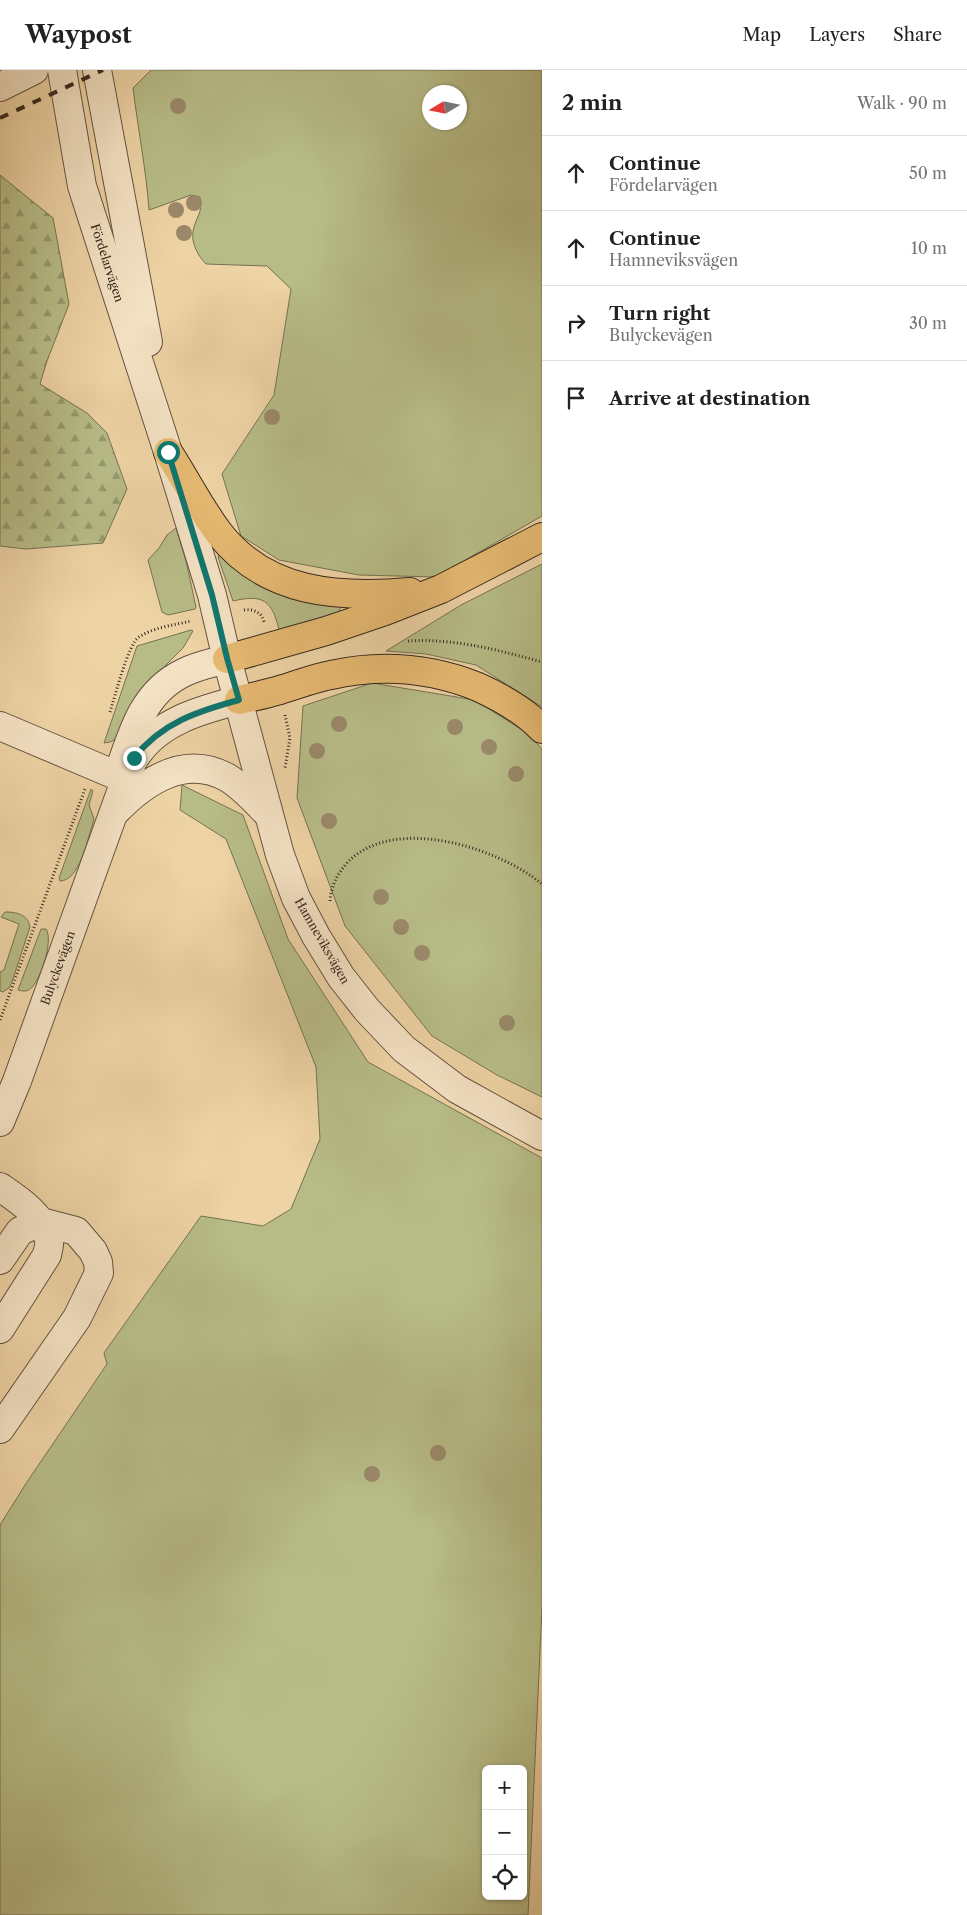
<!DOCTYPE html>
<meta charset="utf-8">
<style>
body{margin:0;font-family:"Libre Caslon Text",serif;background:#f2f2f2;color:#222}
.controls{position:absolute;right:15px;bottom:15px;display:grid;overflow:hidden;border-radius:8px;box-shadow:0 1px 4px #0004}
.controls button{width:45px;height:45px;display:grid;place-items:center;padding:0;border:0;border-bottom:1px solid #e0e0e0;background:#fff;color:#222;font:25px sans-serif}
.compass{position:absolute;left:422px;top:15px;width:45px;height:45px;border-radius:50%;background:#fff;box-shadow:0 1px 4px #0004;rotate:260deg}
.stop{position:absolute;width:15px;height:15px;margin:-11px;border:4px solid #0f766e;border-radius:50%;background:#fff}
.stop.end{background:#0f766e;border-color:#fff;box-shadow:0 1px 5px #0008}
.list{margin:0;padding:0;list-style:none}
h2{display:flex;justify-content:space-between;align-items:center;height:65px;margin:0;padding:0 20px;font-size:21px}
h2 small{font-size:16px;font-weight:400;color:#767676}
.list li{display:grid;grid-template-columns:32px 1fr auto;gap:15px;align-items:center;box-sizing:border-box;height:75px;padding:0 20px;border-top:1px solid #e0e0e0}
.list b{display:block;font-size:19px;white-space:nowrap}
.list p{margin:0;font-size:16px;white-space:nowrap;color:#767676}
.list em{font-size:16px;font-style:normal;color:#767676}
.icon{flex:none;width:28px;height:28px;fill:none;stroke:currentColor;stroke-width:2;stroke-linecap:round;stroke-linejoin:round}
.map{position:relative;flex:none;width:542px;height:1845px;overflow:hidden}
header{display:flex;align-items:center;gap:30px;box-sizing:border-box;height:70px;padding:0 25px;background:#fff;border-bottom:1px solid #e0e0e0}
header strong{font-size:24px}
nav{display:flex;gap:28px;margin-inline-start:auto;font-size:18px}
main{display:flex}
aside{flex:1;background:#fff}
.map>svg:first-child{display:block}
.green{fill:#b7bc87;stroke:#767253;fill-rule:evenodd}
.forest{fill:url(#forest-firs);stroke:#767253}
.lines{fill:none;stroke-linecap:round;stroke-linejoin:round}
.minor-casing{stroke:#635340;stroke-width:30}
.major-casing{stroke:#35281f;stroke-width:30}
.path{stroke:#35281f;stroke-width:3;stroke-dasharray:1 2.5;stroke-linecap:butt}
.minor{stroke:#f4e2c4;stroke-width:28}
.major{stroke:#e7ba72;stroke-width:28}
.rail{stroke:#35281f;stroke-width:4;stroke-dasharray:9 9;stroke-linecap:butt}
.tree{fill:#9a896a}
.route{stroke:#0f766e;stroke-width:6}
.labels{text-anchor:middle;stroke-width:4;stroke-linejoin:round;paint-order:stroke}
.street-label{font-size:12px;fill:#35281f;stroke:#f4e2c4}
</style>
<header>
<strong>Waypost</strong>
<nav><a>Map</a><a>Layers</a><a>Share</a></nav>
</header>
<main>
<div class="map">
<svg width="542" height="1845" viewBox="0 0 542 1845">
<defs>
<pattern id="forest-firs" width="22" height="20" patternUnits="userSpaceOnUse" patternTransform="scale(1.25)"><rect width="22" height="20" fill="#b7bc87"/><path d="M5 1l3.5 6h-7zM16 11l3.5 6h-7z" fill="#96996e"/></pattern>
</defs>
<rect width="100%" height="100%" fill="#eed3a5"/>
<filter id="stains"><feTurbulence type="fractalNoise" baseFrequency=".004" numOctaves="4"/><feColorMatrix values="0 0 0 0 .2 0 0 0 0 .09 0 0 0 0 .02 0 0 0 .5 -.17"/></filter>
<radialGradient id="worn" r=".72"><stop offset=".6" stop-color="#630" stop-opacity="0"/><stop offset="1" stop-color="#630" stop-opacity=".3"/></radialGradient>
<!-- green -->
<g class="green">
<path d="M151,0H542V446L436,507L359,505L279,490L241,466L222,404L274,325L291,219L267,196L206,194C198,186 191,173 193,161C196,146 203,144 200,127L191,125L149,140C146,99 138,59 133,18ZM430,22H460V52H430Z"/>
<polygon points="176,458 186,491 196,537 195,539 168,545 162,542 148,490 159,478 167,465"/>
<path d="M219,484H222C246,509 274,527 310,533C319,535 328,534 337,536L340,538V543L279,560C272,530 263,524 233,531L218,487Z"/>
<polygon points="542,494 542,637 476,595 426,584 386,581 461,535"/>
<polygon points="191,560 193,561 183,578 155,606 118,668 110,672 104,673 137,576"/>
<polygon points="372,613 475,630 527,663 542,679 542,1027 497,1005 432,966 345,856 297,728 303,636"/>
<path d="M182,715L243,745L288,869L368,992L542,1088V1537L528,1845H0V1455L27,1412L107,1294L104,1283L201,1146L263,1156L291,1139L320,1069L316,997L226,769L180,740ZM486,1699H523V1826H486Z"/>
<path d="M91,719L93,721L89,735L94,749L92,756C87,771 79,811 60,811L59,808Z"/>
<path d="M5,842C16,842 28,844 30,857L12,912L9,918L3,922L0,921V902L4,900L19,854L1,847Z"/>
<path d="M41,859H46C54,870 40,912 30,919C27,922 22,921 18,920Z"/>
</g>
<!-- forest -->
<polygon class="forest" points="0,105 53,148 69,234 47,291 40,314 87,343 107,363 127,419 103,473 26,479 0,476"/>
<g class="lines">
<defs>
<g id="minor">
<polyline points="62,0 82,116 168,382 212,525 227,589 280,785 296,828 316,866 341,907 367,940 404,979 457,1019 542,1066"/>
<polyline points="97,0 148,272"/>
<polyline points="0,17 34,0"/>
<polyline points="0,656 118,706"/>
<path d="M122,693C134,657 146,621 183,603C196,596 212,593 227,589"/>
<path d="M115,742C145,711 185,684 228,708C243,717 256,732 268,744"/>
<path d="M0,1052L17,1011L121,722C125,710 129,696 136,686C159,651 201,640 239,630"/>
<path d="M0,1117C19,1130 42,1145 49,1169C50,1174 48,1180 47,1185L0,1259"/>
<polyline points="0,1190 20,1161 41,1152 76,1161 93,1181 98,1192 99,1203 77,1248 0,1359"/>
</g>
<g id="major">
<path d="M168,382C185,408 200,438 219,463C266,524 339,528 410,522"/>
<polyline points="227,589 326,561 385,541 441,519 542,467"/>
<path d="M239,630C252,627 266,624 280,620C297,615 314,608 331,605C381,594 431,598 478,617C500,627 525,641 542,659"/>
</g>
</defs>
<!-- minor casing -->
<use href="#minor" class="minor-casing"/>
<!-- major casing -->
<use href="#major" class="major-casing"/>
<!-- path -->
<g class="path">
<path d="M244,540C253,539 262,542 264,552"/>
<path d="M408,571C454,568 498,580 542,592"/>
<path d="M110,642C115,627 128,574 139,567C154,557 175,555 191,551"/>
<polyline points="285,645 290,668 285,698"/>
<path d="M330,831C331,817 337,804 347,793C393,744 497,777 542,814"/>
<polyline points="0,950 85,719"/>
</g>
<!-- minor -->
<use href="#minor" class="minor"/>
<!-- major -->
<use href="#major" class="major"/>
<!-- rail -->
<polyline class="rail" points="0,48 103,0"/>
</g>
<!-- trees -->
<g class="tree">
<circle cx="178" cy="36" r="8"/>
<circle cx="194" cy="133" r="8"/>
<circle cx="176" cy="140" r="8"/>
<circle cx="184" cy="163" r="8"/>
<circle cx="272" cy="347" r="8"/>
<circle cx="339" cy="654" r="8"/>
<circle cx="455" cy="657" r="8"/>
<circle cx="489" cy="677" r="8"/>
<circle cx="317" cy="681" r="8"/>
<circle cx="516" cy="704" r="8"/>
<circle cx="329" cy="751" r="8"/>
<circle cx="381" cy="827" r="8"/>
<circle cx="401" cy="857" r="8"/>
<circle cx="422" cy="883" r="8"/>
<circle cx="507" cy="953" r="8"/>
<circle cx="438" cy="1383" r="8"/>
<circle cx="372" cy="1404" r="8"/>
</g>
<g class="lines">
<!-- route -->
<path class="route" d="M134,688C161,653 198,641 239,630L227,588L212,525L168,382"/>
</g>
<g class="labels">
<!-- street labels -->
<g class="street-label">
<text transform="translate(107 193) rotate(72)" y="4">Fördelarvägen</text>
<text transform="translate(322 871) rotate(60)" y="4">Hamneviksvägen</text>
<text transform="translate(58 898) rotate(-70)" y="4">Bulyckevägen</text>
</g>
</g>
<rect width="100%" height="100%" filter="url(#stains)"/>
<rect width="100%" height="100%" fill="url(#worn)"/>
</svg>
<div class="controls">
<button>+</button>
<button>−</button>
<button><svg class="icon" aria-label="locate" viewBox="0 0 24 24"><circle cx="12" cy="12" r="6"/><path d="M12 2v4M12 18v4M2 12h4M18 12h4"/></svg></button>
</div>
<svg class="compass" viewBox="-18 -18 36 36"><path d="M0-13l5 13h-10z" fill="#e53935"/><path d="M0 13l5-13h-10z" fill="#767676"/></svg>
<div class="stop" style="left:168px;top:382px"></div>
<div class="stop end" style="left:134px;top:688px"></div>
</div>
<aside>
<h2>2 min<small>Walk · 90 m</small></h2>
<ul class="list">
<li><svg class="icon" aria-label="ahead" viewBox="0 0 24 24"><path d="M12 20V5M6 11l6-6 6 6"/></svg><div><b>Continue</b><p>Fördelarvägen</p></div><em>50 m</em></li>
<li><svg class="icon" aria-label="ahead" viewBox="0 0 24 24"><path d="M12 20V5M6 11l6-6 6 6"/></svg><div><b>Continue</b><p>Hamneviksvägen</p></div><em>10 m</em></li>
<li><svg class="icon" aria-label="right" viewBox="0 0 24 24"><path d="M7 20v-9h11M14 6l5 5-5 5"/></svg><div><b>Turn right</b><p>Bulyckevägen</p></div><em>30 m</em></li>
<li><svg class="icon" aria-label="arrive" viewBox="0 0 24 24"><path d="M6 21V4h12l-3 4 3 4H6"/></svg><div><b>Arrive at destination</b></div></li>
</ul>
</aside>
</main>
